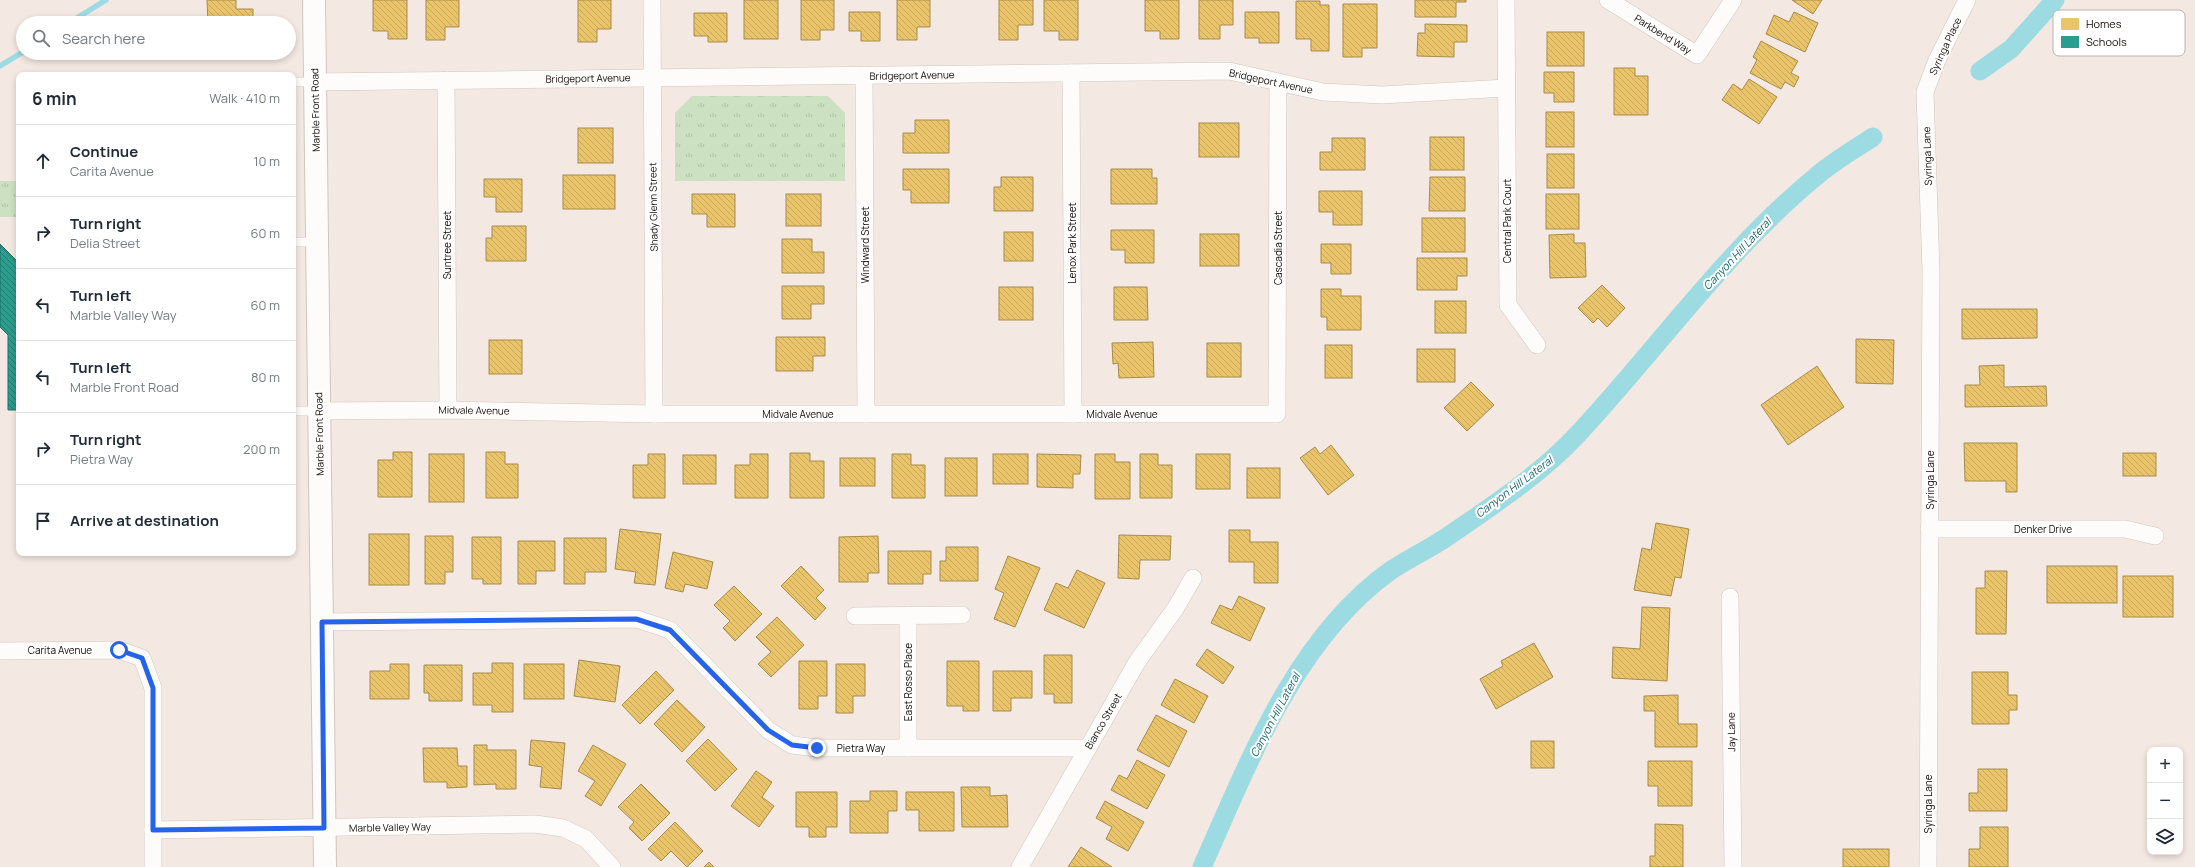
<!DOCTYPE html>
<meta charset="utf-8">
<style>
body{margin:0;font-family:Manrope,sans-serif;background:#f2f2f3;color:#1f2937}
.controls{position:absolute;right:12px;bottom:12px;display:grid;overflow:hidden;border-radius:8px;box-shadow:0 2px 6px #0003}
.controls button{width:36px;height:36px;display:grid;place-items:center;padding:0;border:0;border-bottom:1px solid #e0e1e3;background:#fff;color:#1f2937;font:20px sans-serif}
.stop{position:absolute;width:12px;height:12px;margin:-9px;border:3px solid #2563eb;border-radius:50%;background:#fff}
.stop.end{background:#2563eb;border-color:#fff;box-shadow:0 1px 4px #0008}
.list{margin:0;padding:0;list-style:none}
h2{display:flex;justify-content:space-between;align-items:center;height:52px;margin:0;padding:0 16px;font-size:17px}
h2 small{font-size:13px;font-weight:400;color:#747a83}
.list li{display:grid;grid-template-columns:26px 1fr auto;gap:12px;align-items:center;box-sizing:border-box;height:72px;padding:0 16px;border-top:1px solid #e0e1e3}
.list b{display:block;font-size:15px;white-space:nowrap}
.list p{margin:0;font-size:13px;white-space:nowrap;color:#747a83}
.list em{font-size:13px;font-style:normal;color:#747a83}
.icon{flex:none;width:22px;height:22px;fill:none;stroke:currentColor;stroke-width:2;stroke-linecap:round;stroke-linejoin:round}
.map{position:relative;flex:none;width:2195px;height:867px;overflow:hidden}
.search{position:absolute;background:#fff;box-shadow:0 2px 6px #0003;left:16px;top:16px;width:280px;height:44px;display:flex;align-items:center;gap:10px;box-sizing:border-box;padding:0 14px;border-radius:22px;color:#747a83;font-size:15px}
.panel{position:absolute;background:#fff;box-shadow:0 2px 6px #0003;left:16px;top:72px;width:280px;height:484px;border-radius:8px}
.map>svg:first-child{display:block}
.park{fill:url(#park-tufts)}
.homes{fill:url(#homes-back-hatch);stroke:#a88c4c}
.schools{fill:url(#schools-back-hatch);stroke:#237166}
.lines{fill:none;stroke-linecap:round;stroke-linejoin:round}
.stream{stroke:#9cdbe2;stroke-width:5.5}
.canal{stroke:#9cdbe2;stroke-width:19}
.service-casing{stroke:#d0c5c0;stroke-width:10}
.minor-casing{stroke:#d0c5c0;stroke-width:18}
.tertiary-casing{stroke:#d0c5c0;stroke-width:24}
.service{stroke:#fdfcfb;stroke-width:9}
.minor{stroke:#fdfcfb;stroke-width:17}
.tertiary{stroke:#fdfcfb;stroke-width:22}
.route{stroke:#2563eb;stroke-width:5}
.labels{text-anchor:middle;stroke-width:4;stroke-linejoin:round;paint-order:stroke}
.street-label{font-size:10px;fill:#120906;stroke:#fff}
.water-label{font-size:11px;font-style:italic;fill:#13626b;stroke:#fff}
.key{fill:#fff;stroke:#b8b5b4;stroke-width:1}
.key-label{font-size:11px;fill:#120906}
</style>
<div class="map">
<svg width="2195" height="867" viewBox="0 0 2195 867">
<defs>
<pattern id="park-tufts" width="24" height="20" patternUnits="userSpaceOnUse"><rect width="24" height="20" fill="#cce1c2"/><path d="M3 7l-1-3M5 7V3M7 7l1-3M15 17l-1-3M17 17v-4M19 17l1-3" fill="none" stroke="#aec0a5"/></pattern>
<pattern id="homes-back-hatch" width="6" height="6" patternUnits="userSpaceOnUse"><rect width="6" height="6" fill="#e9c46a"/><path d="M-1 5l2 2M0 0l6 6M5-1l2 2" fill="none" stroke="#c7a75a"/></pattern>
<pattern id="schools-back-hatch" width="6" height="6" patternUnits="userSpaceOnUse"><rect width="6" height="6" fill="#2a9d8f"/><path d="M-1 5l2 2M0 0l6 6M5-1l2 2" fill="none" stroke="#237e73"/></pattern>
</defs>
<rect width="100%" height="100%" fill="#f4e8e2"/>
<!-- park -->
<g class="park">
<polygon points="692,96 828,96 845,113 845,181 675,181 675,113"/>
<rect x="0" y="181" width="19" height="36"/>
</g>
<!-- homes -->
<g class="homes">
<polygon points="207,0 236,0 236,9 253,9 253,23 208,23"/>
<polygon points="373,0 407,0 407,39 388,39 388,31 373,31"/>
<polygon points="426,0 459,0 459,27 445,27 445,40 426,40"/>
<polygon points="578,0 611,0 611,29 597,29 597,42 578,42"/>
<rect x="744" y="0" width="34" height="39"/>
<polygon points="801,0 834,0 834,30 820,30 820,40 801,40"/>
<polygon points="897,0 930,0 930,27 917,27 917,40 897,40"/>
<polygon points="999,0 1033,0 1033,25 1018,25 1018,40 999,40"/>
<polygon points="1044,0 1078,0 1078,40 1059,40 1059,31 1044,31"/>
<polygon points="1145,0 1179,0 1179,39 1160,39 1160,31 1145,31"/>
<polygon points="1199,0 1233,0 1233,25 1220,25 1220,39 1199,39"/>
<polygon points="1415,0 1466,0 1466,2 1456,2 1456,17 1415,17"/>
<polygon points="1792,0 1822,0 1813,14"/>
<polygon points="1296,1 1320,1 1320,5 1329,5 1329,51 1311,51 1311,39 1296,39"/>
<polygon points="1343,4 1377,4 1377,48 1362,48 1362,57 1343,57"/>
<polygon points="849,12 880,12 880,41 861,41 861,31 849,31"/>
<polygon points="1245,12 1279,12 1279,43 1259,43 1259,38 1245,38"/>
<polygon points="1794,12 1818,23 1805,52 1766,34 1774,15 1789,22"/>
<polygon points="694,13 727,13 727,42 708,42 708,36 694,36"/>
<polygon points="1425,24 1467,25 1467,42 1454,42 1454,57 1417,56 1418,33 1425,33"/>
<rect x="1547" y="32" width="37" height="34"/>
<polygon points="1761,41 1798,61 1791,73 1799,77 1794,87 1785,82 1781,89 1750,73 1757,60 1753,57"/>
<rect x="222" y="53" width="31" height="3"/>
<polygon points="1614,68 1635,68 1635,76 1648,76 1648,115 1614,115"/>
<polygon points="1544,72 1574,72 1574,102 1554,102 1554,93 1544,93"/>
<polygon points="1749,79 1777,97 1759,124 1722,100 1733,84 1742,90"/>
<rect x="1546" y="112" width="28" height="35"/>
<polygon points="915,120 949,120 949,153 903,153 903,133 915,133"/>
<rect x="1199" y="123" width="40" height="34"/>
<rect x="578" y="128" width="35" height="35"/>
<rect x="1430" y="137" width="34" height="33"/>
<polygon points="1332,138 1365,138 1365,170 1320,170 1320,152 1332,152"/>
<rect x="1547" y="154" width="27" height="34"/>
<polygon points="903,169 949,169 949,203 911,203 911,190 903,190"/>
<polygon points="1111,169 1152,169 1152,178 1157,178 1157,204 1111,204"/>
<rect x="563" y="175" width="52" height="34"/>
<polygon points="1001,177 1033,177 1033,211 994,211 994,187 1001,187"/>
<polygon points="1430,177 1465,177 1465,211 1429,211"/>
<polygon points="484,179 522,179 522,212 496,212 496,197 484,197"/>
<polygon points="1319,191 1362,191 1362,225 1333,225 1333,212 1319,212"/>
<polygon points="692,194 735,194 735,227 707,227 707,214 692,214"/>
<rect x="786" y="194" width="35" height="32"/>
<rect x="1546" y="194" width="33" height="35"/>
<rect x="1422" y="218" width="43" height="34"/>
<polygon points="492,226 526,226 526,261 486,261 486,238 492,238"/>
<polygon points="1111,230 1154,230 1154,263 1125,263 1125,250 1111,250"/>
<rect x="1004" y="232" width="29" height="29"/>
<rect x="1200" y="234" width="39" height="32"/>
<polygon points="1574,234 1574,243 1585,243 1586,277 1550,278 1549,235"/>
<polygon points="782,239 812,239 812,252 824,252 824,273 782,273"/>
<polygon points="1321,244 1351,244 1351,274 1331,274 1331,263 1321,263"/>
<polygon points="1417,258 1467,258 1467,276 1457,276 1457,290 1417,290"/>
<polygon points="1602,285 1625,308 1607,327 1598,318 1593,323 1578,308"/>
<polygon points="782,286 824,286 824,304 811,304 811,319 782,319"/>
<rect x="999" y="287" width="34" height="33"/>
<polygon points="1114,287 1147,287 1148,320 1114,320"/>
<polygon points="1321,289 1341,289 1341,296 1361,296 1361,330 1327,330 1327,317 1321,317"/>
<rect x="1435" y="301" width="31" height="32"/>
<polygon points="1962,309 2037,309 2037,338 1962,339"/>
<polygon points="776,337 825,337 825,356 813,356 813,371 776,371"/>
<polygon points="1856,339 1894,340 1893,384 1856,383"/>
<rect x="489" y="340" width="33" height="34"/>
<polygon points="1153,342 1154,377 1119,378 1118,363 1113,364 1112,343"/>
<rect x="1207" y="343" width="34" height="34"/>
<rect x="1325" y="345" width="27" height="33"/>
<rect x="1417" y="349" width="38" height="33"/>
<polygon points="2004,365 2004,387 2046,386 2047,406 1965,407 1965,385 1980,385 1979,366"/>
<polygon points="1817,366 1844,407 1788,445 1761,405"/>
<polygon points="1471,382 1494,405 1467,431 1444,408"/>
<polygon points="1964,443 2017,443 2017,492 2006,492 2006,481 1965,481"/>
<polygon points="1331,445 1354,475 1328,495 1300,458 1315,447 1320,454"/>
<polygon points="393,452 412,452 412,497 378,497 378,460 393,460"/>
<polygon points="486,452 505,452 505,464 518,464 518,498 486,498"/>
<polygon points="790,453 810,453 810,461 824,461 824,498 790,498"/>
<rect x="2123" y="453" width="33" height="23"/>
<rect x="429" y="454" width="35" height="48"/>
<polygon points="648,454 665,454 665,498 633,498 633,465 648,465"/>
<polygon points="750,454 768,454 768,498 735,498 735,465 750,465"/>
<polygon points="892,454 911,454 911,465 925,465 925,498 892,498"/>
<rect x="993" y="454" width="35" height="30"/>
<polygon points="1037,454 1081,455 1080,474 1073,474 1073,488 1037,487"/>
<polygon points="1095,454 1115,454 1115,462 1130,462 1130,499 1095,499"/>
<polygon points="1140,454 1158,454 1158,465 1172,465 1172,498 1140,498"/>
<rect x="1196" y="454" width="34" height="35"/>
<rect x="683" y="455" width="33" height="29"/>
<rect x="840" y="458" width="35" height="28"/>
<rect x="945" y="458" width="32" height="38"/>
<rect x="1247" y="468" width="33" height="30"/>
<polygon points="1656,523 1689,529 1681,578 1675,577 1671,596 1634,590 1642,548 1651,550"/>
<polygon points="620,529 661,534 655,585 634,583 636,572 615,569"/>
<polygon points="1229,530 1250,530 1250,542 1278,542 1278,583 1254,583 1254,562 1229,562"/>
<rect x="369" y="534" width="40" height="51"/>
<polygon points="1119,535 1171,536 1170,560 1140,560 1139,579 1118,578"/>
<polygon points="425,536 453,536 453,572 445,572 445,584 425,584"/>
<polygon points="878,536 879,573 868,573 868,582 839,582 839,537"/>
<polygon points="472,537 501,537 501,584 483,584 483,579 472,579"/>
<polygon points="564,538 606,538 606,572 585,572 585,584 564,584"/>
<polygon points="518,541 555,541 555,571 536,571 536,584 518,584"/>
<polygon points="946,547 978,547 978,581 940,581 940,561 946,561"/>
<polygon points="888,551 931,551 931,574 923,574 923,584 888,584"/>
<polygon points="673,552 713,562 707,589 685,584 683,592 665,588"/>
<polygon points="1008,556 1040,568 1015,627 994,619 1004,593 995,589"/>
<polygon points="801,566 824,590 816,598 826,608 815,620 781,586"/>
<rect x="2047" y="566" width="70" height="37"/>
<polygon points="1077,570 1105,583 1084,628 1044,610 1056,583 1068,588"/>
<polygon points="1985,571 2007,571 2006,634 1976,634 1976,588 1985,588"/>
<rect x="2123" y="576" width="50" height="41"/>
<polygon points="734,586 762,614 735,641 723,628 730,621 714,605"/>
<polygon points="1239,596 1265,608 1250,641 1211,623 1220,605 1232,610"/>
<polygon points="1642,607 1670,608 1667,681 1612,678 1613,647 1640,649"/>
<polygon points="777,617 804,645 771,677 758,664 771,652 756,637"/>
<polygon points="1534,643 1553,677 1496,709 1480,679 1503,666 1501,661"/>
<polygon points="1207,649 1234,667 1223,684 1196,665"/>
<polygon points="1044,655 1072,655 1072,703 1054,703 1054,694 1044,694"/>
<polygon points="579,660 620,666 615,702 574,696"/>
<polygon points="799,661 827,661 827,696 818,696 818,709 799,709"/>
<polygon points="947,661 979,661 979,711 963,711 963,706 947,706"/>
<polygon points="492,663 513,663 513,712 492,712 492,705 473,705 473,673 492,673"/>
<polygon points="390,664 409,664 409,699 370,699 370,671 390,671"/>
<rect x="524" y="664" width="40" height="35"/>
<polygon points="836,664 865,664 865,696 853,696 853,713 836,713"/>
<polygon points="424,665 462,665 462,701 429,701 429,693 424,693"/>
<polygon points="656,671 674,690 640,724 622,705"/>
<polygon points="993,671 1032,671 1032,698 1011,698 1011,711 993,711"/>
<polygon points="1972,672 2008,672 2008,695 2017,695 2017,710 2009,710 2009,724 1972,724"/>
<polygon points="1175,679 1208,696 1194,723 1161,705"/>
<polygon points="1678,695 1678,724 1697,724 1697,747 1655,747 1655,711 1644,711 1644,696"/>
<polygon points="677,700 705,727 682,752 654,724"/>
<polygon points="1156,715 1187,731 1169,767 1137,750"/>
<polygon points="708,739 737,769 715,791 686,761"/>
<polygon points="531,740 565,743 561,789 540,787 542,767 529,765"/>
<rect x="1531" y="741" width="23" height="27"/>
<polygon points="474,745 487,745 487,750 516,750 516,789 496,789 496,784 474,785"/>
<polygon points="593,745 626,764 601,806 585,796 595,781 578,771"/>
<polygon points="423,748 457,748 458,766 467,766 467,787 447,788 447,782 424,782"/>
<polygon points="1137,760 1165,775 1147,809 1111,790 1119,775 1127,779"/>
<polygon points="1648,761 1692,761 1692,806 1658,806 1658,786 1648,786"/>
<polygon points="1978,769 2007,769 2007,811 1969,811 1969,793 1978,793"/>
<polygon points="756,771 772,782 762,797 774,806 759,827 731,806"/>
<polygon points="641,784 670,813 642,841 629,828 634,822 618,807"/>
<polygon points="961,787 990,787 990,796 1007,795 1008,827 962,827"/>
<polygon points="870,791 897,791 897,811 888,811 888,833 850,833 850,801 870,801"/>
<polygon points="796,792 837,792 837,827 826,827 826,837 809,837 809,827 796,827"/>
<polygon points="906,792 954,792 954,831 919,831 919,810 906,810"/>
<polygon points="1105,801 1144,822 1128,851 1106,839 1112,827 1096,818"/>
<polygon points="675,822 703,851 687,867 671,851 661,861 648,849"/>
<polygon points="1655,824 1683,825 1683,867 1650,867 1650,856 1655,856"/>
<polygon points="1980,827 2008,827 2008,867 1969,867 1969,849 1980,849"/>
<polygon points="1081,847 1112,867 1068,867"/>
<rect x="1843" y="849" width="46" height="18"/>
<polygon points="709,862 714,867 704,867"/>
</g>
<!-- schools -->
<polygon class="schools" points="0,244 19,263 19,410 8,410 8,335 0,327"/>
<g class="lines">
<!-- stream -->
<g class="stream">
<polyline points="69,23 106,0"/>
<polyline points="0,66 23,52"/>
</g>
<!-- canal -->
<g class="canal">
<polyline points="1980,71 2011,49 2055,0"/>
<path d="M1202,867C1248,764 1295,639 1390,571C1408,559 1429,549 1447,537C1492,506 1541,474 1578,434C1658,348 1727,249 1819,174C1836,160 1855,149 1873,137"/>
</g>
<defs>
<g id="service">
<polyline points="293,82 314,82"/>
<polyline points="293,242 316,242"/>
<polyline points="293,411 318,411"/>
</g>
<g id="minor">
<polyline points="652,0 654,414"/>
<polyline points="1506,0 1508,305 1537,345"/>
<polyline points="1608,0 1697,55 1733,0"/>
<polyline points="1071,73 1073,414"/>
<polyline points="864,75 866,414"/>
<polyline points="446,80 448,410"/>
<polyline points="314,82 1229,71 1323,92 1382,95 1506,88"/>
<polyline points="318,411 448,410 654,414 1277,414 1278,82"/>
<polyline points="1929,529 2125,529 2155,536"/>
<polyline points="1730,597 1733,867"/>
<polyline points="908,615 908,748"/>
<polyline points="855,616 962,615"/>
<polyline points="322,622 637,619 670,630 768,730 792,745 817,748 1088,748"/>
<polyline points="0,651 119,650 142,658 153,688 153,867"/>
<polyline points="153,830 535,824 563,828 586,839 612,867"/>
<polyline points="1020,867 1137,662 1175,609 1193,578"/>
<polyline points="1928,867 1931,271 1925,92 1937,60 1967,0"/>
</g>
<polyline id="tertiary" points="314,0 325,867"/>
</defs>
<!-- service casing -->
<use href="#service" class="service-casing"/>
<!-- minor casing -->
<use href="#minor" class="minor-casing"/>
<!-- tertiary casing -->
<use href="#tertiary" class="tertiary-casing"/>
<!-- service -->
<use href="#service" class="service"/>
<!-- minor -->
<use href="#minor" class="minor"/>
<!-- tertiary -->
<use href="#tertiary" class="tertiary"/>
</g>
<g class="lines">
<!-- route -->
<polyline class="route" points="119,650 142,658 153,688 153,830 324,828 322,622 636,619 670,630 768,730 792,745 817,748"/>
</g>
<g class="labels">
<!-- street labels -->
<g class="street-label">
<text transform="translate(1663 34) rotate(32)" y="4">Parkbend Way</text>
<text transform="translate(1945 46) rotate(-65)" y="4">Syringa Place</text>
<text transform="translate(912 75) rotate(-1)" y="4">Bridgeport Avenue</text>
<text transform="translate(588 78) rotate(-1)" y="4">Bridgeport Avenue</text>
<text transform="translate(1271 81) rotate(12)" y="4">Bridgeport Avenue</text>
<text transform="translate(315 110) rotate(-91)" y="4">Marble Front Road</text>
<text transform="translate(1927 156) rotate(-92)" y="4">Syringa Lane</text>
<text transform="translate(653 207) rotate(-91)" y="4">Shady Glenn Street</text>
<text transform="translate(1507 221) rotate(-90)" y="4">Central Park Court</text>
<text transform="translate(1072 243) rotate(-90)" y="4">Lenox Park Street</text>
<text transform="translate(447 245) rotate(-90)" y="4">Suntree Street</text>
<text transform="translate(865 245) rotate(-90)" y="4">Windward Street</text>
<text transform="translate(1278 248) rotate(-90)" y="4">Cascadia Street</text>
<text transform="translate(474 410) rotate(1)" y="4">Midvale Avenue</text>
<text x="798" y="418">Midvale Avenue</text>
<text x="1122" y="418">Midvale Avenue</text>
<text transform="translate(319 434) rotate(-91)" y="4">Marble Front Road</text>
<text transform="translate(1930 480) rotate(-90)" y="4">Syringa Lane</text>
<text x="2043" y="533">Denker Drive</text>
<text x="60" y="654">Carita Avenue</text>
<text transform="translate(908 682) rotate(-90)" y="4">East Rosso Place</text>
<text transform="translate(1103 721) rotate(-60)" y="4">Bianco Street</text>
<text transform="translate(1731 732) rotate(-91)" y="4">Jay Lane</text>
<text x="861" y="752">Pietra Way</text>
<text transform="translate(1928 804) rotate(-90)" y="4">Syringa Lane</text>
<text transform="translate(390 827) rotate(-1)" y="4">Marble Valley Way</text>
</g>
<!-- water labels -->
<g class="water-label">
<text transform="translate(1737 254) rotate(-47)" y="4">Canyon Hill Lateral</text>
<text transform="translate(1514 487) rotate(-37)" y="4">Canyon Hill Lateral</text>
<text transform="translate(1275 715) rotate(-62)" y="4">Canyon Hill Lateral</text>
</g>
</g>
<!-- legend -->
<rect x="2053" y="10" width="132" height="46" rx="6" class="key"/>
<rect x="2061" y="18" width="18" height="12" fill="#e9c46a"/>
<rect x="2061" y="36" width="18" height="12" fill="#2a9d8f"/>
<g class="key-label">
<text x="2086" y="28">Homes</text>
<text x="2086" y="46">Schools</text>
</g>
</svg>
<div class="controls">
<button>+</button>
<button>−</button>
<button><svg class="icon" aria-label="layers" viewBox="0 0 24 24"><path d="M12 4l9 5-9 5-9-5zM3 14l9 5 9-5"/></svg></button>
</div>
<div class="stop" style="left:119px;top:650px"></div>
<div class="stop end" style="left:817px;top:748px"></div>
<div class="search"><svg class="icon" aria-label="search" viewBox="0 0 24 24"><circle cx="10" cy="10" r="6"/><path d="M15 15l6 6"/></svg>Search here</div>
<section class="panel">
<h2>6 min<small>Walk · 410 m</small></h2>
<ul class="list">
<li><svg class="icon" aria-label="ahead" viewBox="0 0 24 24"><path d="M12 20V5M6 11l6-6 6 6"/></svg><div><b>Continue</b><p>Carita Avenue</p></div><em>10 m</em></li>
<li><svg class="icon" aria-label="right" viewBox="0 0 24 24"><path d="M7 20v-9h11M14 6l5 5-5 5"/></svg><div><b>Turn right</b><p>Delia Street</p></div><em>60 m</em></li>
<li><svg class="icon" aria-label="left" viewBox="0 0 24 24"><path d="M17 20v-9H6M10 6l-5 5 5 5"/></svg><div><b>Turn left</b><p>Marble Valley Way</p></div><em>60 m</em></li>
<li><svg class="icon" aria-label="left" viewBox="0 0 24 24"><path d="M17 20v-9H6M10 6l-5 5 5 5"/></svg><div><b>Turn left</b><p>Marble Front Road</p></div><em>80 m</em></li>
<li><svg class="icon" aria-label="right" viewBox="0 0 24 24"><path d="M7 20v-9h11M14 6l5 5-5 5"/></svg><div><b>Turn right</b><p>Pietra Way</p></div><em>200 m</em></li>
<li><svg class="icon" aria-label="arrive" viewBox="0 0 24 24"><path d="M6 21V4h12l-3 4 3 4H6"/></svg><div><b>Arrive at destination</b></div></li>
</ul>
</section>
</div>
